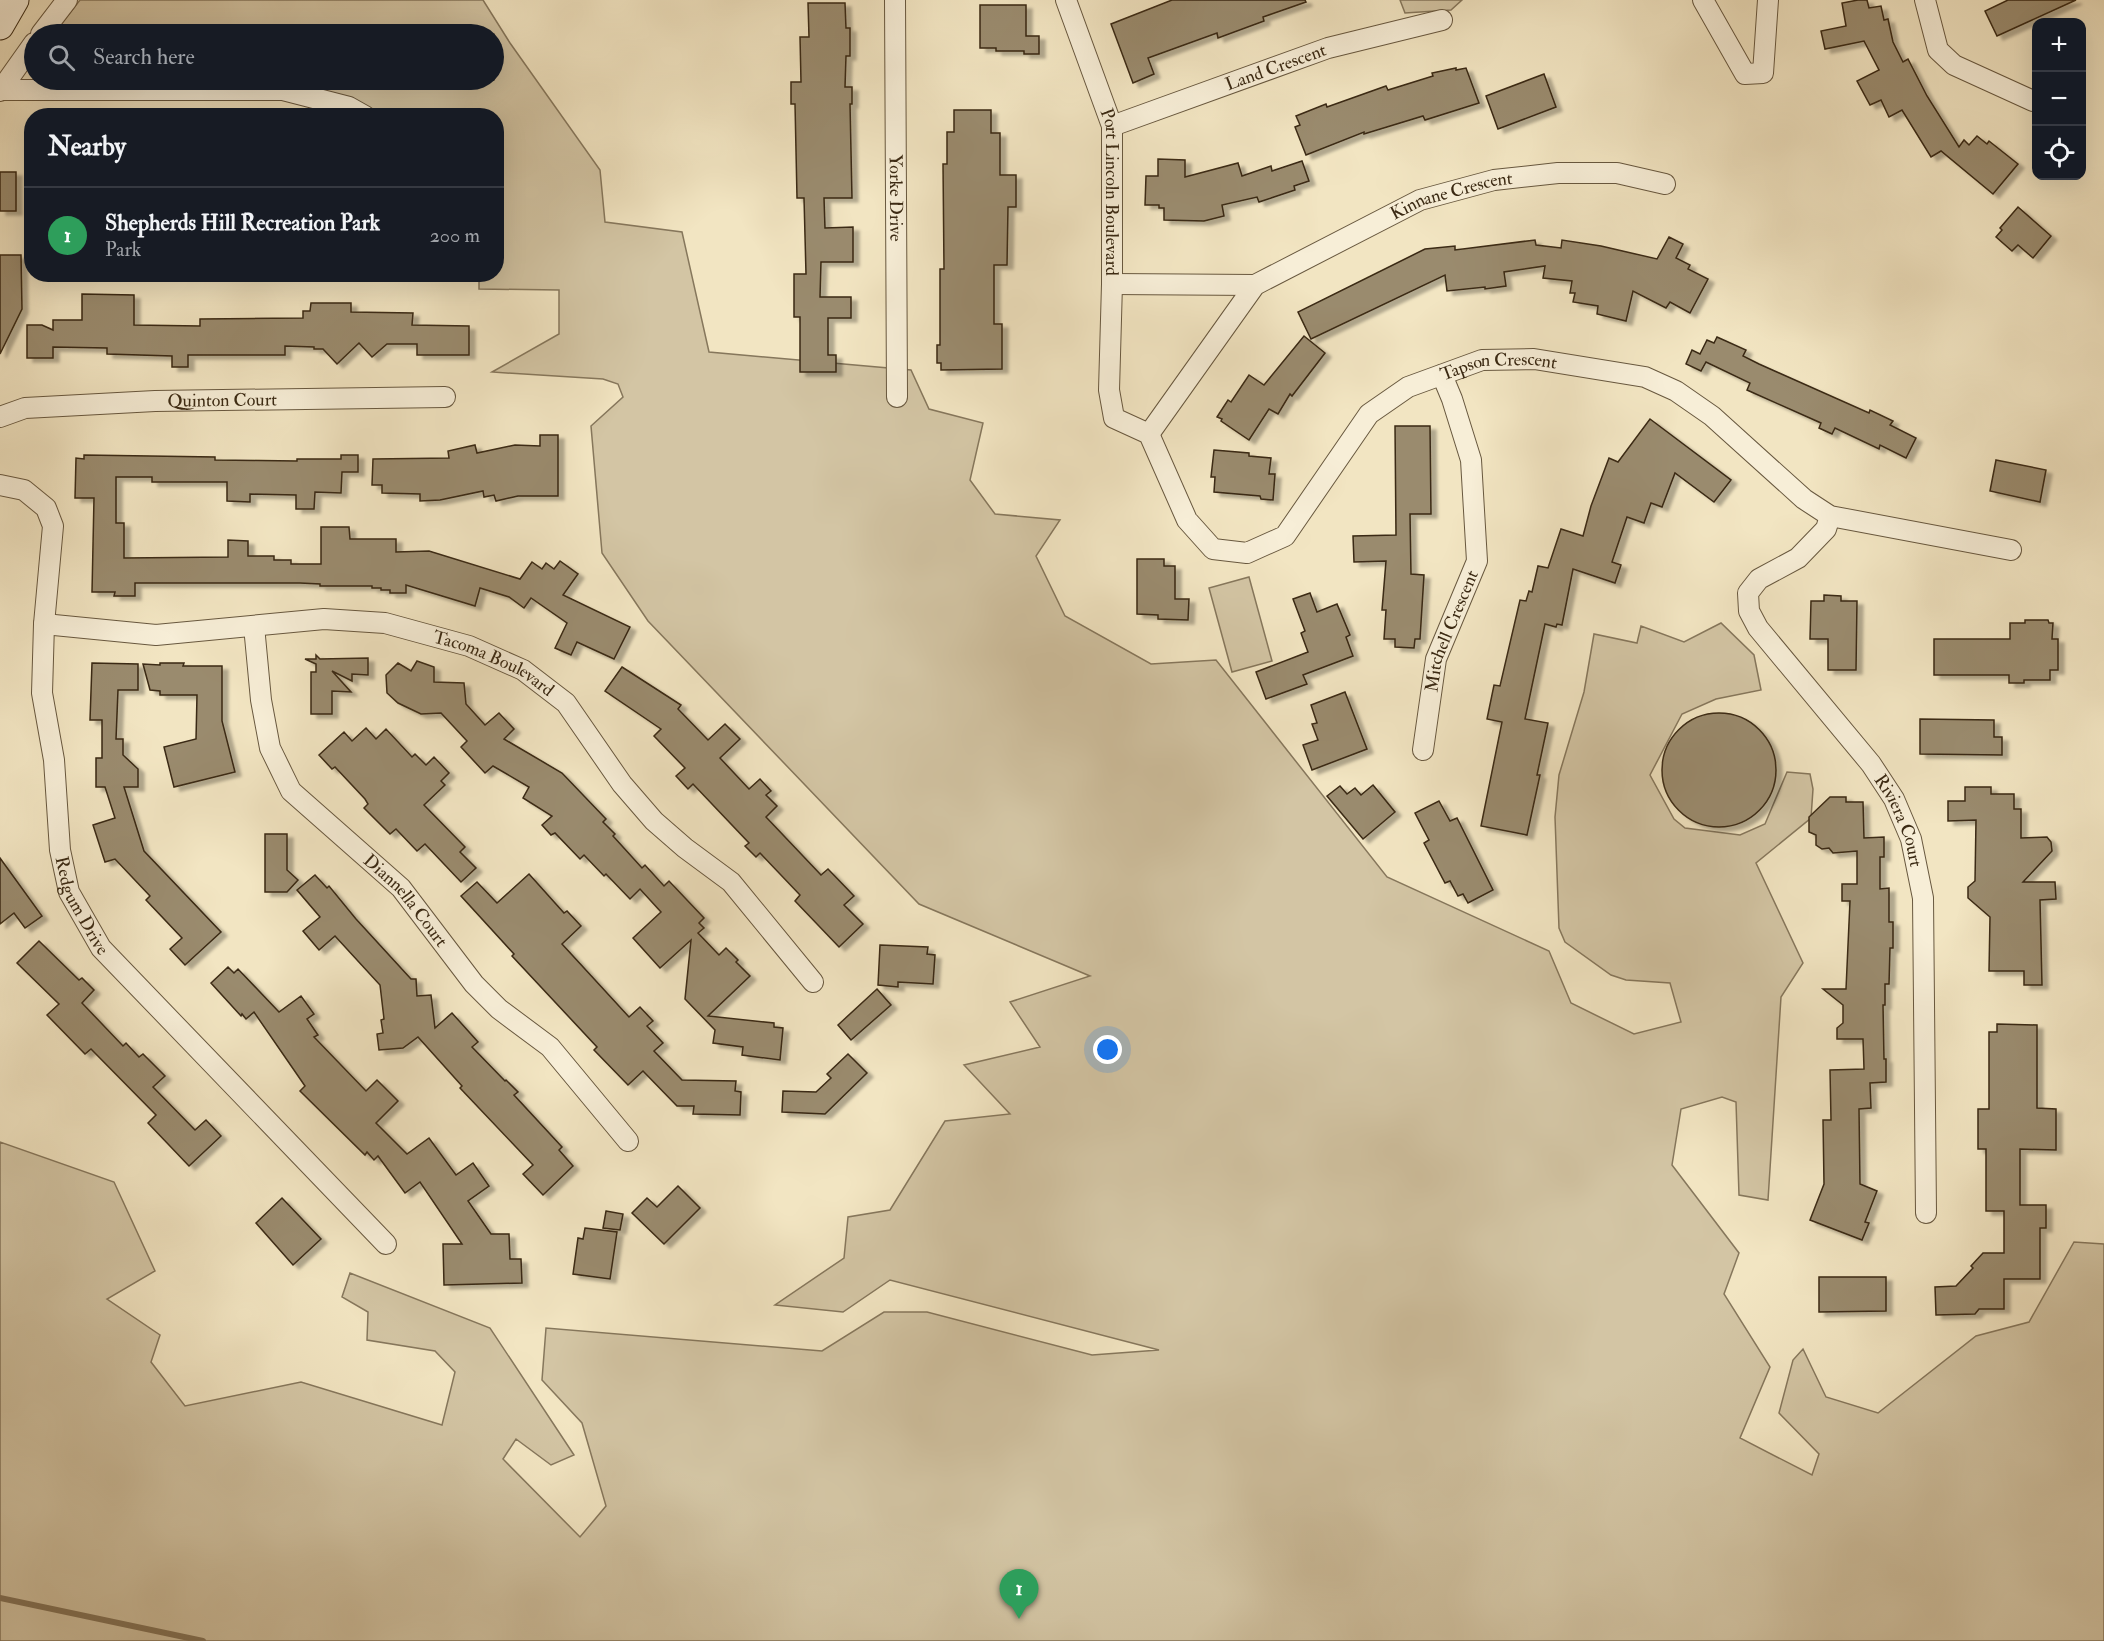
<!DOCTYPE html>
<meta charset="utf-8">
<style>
body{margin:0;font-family:"IM FELL Double Pica",serif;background:#242831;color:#f1f3f6}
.controls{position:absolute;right:18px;top:18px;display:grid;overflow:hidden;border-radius:12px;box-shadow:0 6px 24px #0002}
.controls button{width:54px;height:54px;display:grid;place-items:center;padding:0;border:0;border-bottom:2px solid #363941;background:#171b24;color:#f1f3f6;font:30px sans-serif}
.you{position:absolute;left:1108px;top:1050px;width:21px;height:21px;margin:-15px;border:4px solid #fff;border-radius:50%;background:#1a73e8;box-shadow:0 0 0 9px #1a73e833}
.badge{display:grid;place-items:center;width:39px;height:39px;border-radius:50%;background:#c59692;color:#fff;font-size:20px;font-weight:700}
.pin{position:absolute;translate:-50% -50px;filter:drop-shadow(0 2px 3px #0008)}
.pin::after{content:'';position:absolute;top:32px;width:21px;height:18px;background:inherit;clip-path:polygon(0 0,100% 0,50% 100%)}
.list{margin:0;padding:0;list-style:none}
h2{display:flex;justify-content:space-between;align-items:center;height:78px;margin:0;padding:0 24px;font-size:26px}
h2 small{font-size:20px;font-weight:400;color:#9ea1a6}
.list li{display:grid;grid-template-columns:39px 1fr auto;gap:18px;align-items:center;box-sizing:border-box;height:96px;padding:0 24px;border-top:2px solid #363941}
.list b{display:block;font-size:22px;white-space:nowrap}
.list p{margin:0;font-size:20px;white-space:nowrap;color:#9ea1a6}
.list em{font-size:20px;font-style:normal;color:#9ea1a6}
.icon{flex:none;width:33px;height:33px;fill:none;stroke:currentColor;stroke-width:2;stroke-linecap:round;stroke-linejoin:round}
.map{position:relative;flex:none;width:2104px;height:1641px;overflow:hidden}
.search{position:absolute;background:#171b24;box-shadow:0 6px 24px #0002;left:24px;top:24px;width:480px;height:66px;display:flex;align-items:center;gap:15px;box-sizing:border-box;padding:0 21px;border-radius:33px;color:#9ea1a6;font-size:22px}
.panel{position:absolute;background:#171b24;box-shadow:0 6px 24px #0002;left:24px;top:108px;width:480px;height:174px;border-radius:24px}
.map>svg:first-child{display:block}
.green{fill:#d3c5a4;stroke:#86775c;stroke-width:1.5}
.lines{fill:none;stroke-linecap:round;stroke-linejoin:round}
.stream{stroke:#837358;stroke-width:6}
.building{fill:#9a8b6e;stroke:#3a2913;stroke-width:1.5;filter:url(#shadow)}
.minor-casing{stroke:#68583f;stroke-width:22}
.secondary-casing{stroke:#3a2913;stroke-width:29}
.minor{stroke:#f7eed7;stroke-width:20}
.secondary{stroke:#f7eed7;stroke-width:27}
.labels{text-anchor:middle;stroke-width:4.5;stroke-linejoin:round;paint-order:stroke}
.street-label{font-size:18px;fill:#3a2913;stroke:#f7eed7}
</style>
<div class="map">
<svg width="2104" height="1641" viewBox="0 0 2104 1641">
<defs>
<filter id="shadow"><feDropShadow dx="6" dy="4" stdDeviation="1.5" flood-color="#0004"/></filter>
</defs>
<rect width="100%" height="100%" fill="#f2e5c2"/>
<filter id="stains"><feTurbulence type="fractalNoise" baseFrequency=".00333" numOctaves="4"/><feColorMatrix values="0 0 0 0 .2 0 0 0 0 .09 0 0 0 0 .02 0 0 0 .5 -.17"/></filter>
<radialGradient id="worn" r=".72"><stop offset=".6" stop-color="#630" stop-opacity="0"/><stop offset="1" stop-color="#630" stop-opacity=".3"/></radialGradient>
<!-- green -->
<g class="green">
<polygon points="80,0 483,0 510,43 600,170 605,222 682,232 709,352 911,370 929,409 983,423 970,480 995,514 1060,520 1036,556 1065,616 1151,664 1216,660 1387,877 1549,951 1571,1003 1634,1034 1681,1022 1670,983 1626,980 1611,975 1565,942 1559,928 1555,817 1559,775 1584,692 1594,634 1637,643 1641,626 1684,642 1721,623 1754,655 1761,690 1716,699 1682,714 1650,775 1674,819 1685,828 1740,835 1765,824 1787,772 1810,774 1813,789 1811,818 1756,863 1803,963 1781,997 1768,1200 1739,1195 1736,1102 1722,1097 1681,1109 1672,1165 1739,1253 1724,1294 1770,1367 1740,1438 1812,1475 1819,1454 1779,1413 1793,1360 1803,1349 1826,1397 1878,1413 1976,1336 2029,1322 2074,1242 2104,1244 2104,1641 0,1641 0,1142 114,1182 155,1271 107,1299 160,1335 151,1362 185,1406 301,1382 442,1425 455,1372 435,1351 367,1340 368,1312 342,1297 350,1273 490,1328 574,1455 551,1465 516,1439 503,1459 580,1537 606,1506 582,1423 542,1380 546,1328 822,1351 884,1312 927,1312 1092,1355 1159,1350 890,1280 843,1312 775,1305 844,1258 848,1217 890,1210 945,1121 1010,1114 964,1065 1040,1047 1010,1002 1090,976 919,904 648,621 602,553 591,426 623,397 618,384 603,379 492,372 559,334 559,290 479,289 479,275 496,274 496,116 378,115 335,94 44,83 40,80 494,80 494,34 53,34"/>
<polygon points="1400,0 1462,0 1451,10 1405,13"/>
<polygon points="1249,577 1272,661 1232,672 1209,588"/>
</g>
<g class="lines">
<!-- stream -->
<polyline class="stream" points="0,1598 203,1641"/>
</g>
<!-- building -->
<g class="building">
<polygon points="1172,0 1305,0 1306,2 1263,17 1264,21 1218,38 1217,33 1148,58 1154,74 1133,83 1111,24"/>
<polygon points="1858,0 1867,0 1869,8 1881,6 1884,20 1888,19 1893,42 1903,62 1908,59 1927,96 1959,147 1964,140 1969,145 1977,136 1987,144 1989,141 2018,164 1993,194 1941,151 1931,157 1902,110 1889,117 1881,100 1870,105 1857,81 1879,70 1864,41 1825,49 1821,31 1846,26 1842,3"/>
<polygon points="2008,0 2076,0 1997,36 1985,11"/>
<polygon points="808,3 845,3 846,28 850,28 850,56 846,56 845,87 852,87 852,104 850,104 852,198 824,198 825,228 853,227 853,262 821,262 820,297 851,297 851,318 828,318 828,355 836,355 836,372 800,372 800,317 794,317 794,274 806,274 804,198 797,198 795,104 791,104 791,82 801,82 800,37 809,37"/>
<polygon points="980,5 1026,5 1026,36 1039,36 1039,54 1024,54 1024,51 996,51 996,48 980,48"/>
<polygon points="1456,68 1456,70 1466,68 1479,103 1425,120 1423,116 1364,134 1364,132 1306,155 1295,127 1300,125 1296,116 1326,104 1327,107 1386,86 1388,90 1433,76 1432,73"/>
<polygon points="1544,74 1556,107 1498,129 1486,96"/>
<polygon points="954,110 991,110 991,133 1000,133 1000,175 1016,175 1016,207 1008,207 1007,265 994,265 994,324 1002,324 1002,369 941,370 941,363 937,363 937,345 940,345 940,269 944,269 943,164 947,164 947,132 954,132"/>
<polygon points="1158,159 1185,160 1185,177 1238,163 1242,176 1271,166 1272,171 1302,161 1309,181 1294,186 1295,190 1259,202 1257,197 1222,205 1224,216 1204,221 1164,220 1164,208 1159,208 1159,205 1145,205 1146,176 1158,176"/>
<rect x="0" y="172" width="16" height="39"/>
<polygon points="2018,207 2051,236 2033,258 2018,245 2012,251 1996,237 2002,230 2000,228"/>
<polygon points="1669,237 1683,244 1676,258 1690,265 1688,269 1708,279 1690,313 1670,302 1666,308 1633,291 1626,321 1597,314 1598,306 1573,302 1575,293 1570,293 1572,281 1543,278 1545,266 1504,272 1506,286 1485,289 1485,287 1447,291 1445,275 1311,339 1298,312 1425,249 1455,246 1455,250 1535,240 1536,245 1561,248 1562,240 1601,246 1657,259"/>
<polygon points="0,255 21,255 22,309 0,354"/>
<polygon points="82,294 134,295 134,325 200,326 200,319 303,318 303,311 310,311 311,303 351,303 351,312 413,313 412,325 469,326 469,355 417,355 417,344 387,344 372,357 359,343 337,364 323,349 314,349 314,347 285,346 285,355 188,355 188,367 172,367 172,356 107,354 107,348 53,347 53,358 27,358 27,325 42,325 53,330 53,320 82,320"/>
<polygon points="1304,336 1325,353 1292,396 1290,394 1278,414 1269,409 1249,440 1221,421 1222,419 1217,417 1228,400 1231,402 1249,375 1264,385"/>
<polygon points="1717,337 1746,350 1743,356 1759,364 1869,413 1870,410 1893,421 1890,425 1916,438 1906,458 1880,445 1879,449 1835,428 1832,434 1819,428 1821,423 1747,390 1750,383 1706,362 1701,371 1686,364 1692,350 1700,354 1707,340 1714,343"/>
<polygon points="1650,419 1731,480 1714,502 1675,473 1662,507 1651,503 1644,523 1627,517 1612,562 1621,565 1615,583 1573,569 1562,625 1557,624 1556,627 1545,624 1525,719 1548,723 1537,775 1540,775 1527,835 1481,826 1502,722 1487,719 1494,685 1500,686 1520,600 1526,601 1529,591 1532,592 1538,566 1548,568 1561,529 1583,536 1591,506 1609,458 1618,462"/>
<polygon points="1395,426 1430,426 1431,514 1410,514 1411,574 1424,575 1420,639 1415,639 1414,648 1395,647 1395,639 1384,639 1386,610 1382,610 1386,561 1354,562 1353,536 1396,535"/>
<polygon points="540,435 558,435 558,496 518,496 496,501 494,495 484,497 483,491 440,500 420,501 420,494 382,493 382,485 372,485 373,459 449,458 448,451 475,445 477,453 515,445 540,446"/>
<polygon points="1214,450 1249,453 1249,456 1271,458 1269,474 1275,474 1273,500 1261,499 1260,496 1214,492 1215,477 1211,477"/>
<polygon points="84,455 215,457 215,460 297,461 297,459 341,459 341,455 358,455 358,472 342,472 341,493 315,492 314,509 296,509 296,495 250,494 250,502 227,501 227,482 152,482 152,477 116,477 116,523 124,523 124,558 228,557 228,540 248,541 248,556 274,556 274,560 291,560 291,564 321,564 321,527 349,527 350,539 396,539 396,552 429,551 520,579 532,562 542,569 546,563 554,569 560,561 578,574 563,595 630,627 614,659 577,642 571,655 555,648 567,623 531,598 524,608 509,597 480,588 475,606 406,585 406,593 390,593 390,590 381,590 381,588 372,588 372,586 320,586 320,584 300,583 135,583 135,596 114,596 115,592 92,592 94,498 75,498 76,458 84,459"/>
<polygon points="1996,460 2046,470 2040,502 1990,491"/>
<polygon points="1137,559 1164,559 1164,566 1175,566 1175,599 1189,599 1188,620 1158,619 1158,615 1137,614"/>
<polygon points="1310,593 1317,612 1337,604 1350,635 1346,637 1353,656 1303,675 1307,684 1266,699 1256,672 1308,652 1301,633 1305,631 1293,599"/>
<polygon points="1824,595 1841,596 1841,601 1857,601 1856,670 1828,670 1828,639 1810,639 1811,601 1824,601"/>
<polygon points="2025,620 2048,620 2049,623 2053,623 2052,639 2058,639 2058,670 2050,670 2050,680 2024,680 2024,683 2009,683 2009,675 1934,675 1934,639 2010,639 2010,623 2025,623"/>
<polygon points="316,655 320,659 368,658 368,675 352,674 352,681 332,671 351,692 332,691 332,714 311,714 311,672 316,672 316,664 305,659 316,659"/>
<polygon points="417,661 434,667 434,682 464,683 466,704 485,725 499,713 514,729 504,739 562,773 606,819 603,822 615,834 613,836 642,868 645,865 664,886 669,881 704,918 699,923 704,928 698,933 719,955 726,948 738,960 736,962 750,976 708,1016 774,1023 774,1027 783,1028 780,1060 742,1055 743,1047 713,1043 715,1030 685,999 691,940 660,968 633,938 661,912 640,889 630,899 606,874 604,876 584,855 580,859 555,833 551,835 542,825 552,816 523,798 529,787 493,766 485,773 461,747 467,741 441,713 421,714 398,703 387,693 386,675 398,663 411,671"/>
<polygon points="92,663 138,664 138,690 118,690 116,739 123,739 123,755 138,769 138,787 124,787 144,851 221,932 185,965 170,949 182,938 146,900 150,896 115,859 105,862 93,825 115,818 105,787 96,787 96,758 102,758 102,720 90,720"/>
<polygon points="160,663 184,663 183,666 222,666 222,721 235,772 174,787 164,747 196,739 197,695 160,695 160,691 150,690 143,664 160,665"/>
<polygon points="622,667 681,705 678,709 708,740 725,724 740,739 720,758 749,789 760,779 771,791 766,795 777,806 766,817 821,875 828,869 854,896 844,905 863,924 839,947 795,901 800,895 760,853 756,857 745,846 749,843 693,784 688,789 676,776 685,768 654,736 661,729 605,691"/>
<polygon points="1345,692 1367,749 1312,770 1303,745 1318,740 1312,724 1317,723 1311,705"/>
<circle cx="1719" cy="770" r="57"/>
<polygon points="1920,719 1994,720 1994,737 2002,737 2002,755 1920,754"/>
<polygon points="366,728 376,739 386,729 412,757 415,754 426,765 434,757 449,773 441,781 445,785 424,805 465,847 460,852 476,868 461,882 425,844 417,851 396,829 390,834 364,808 368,804 365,799 335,767 332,769 319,755 344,732 352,741"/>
<polygon points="1373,785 1395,812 1363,839 1327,796 1340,786 1347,794 1355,788 1361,795"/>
<polygon points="1965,787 1991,787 1991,794 2014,794 2014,809 2021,809 2021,838 2047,837 2051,842 2052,851 2023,882 2055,882 2056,899 2040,900 2042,985 2024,985 2024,971 1989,971 1990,917 1968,898 1968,887 1975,881 1976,820 1948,821 1948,801 1965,801"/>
<polygon points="1830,797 1846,797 1846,802 1863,802 1864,838 1884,837 1884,857 1880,857 1880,889 1889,888 1889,922 1893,922 1893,948 1890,948 1889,984 1885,984 1885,1005 1883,1005 1884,1059 1886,1059 1886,1082 1870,1083 1871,1108 1859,1109 1860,1184 1877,1191 1865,1222 1869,1223 1862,1240 1810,1220 1824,1184 1823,1120 1831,1120 1830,1070 1864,1069 1863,1039 1837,1039 1837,1028 1843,1023 1843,1005 1823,989 1846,989 1850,901 1842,901 1842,884 1857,884 1857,851 1833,853 1829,848 1822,849 1816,845 1816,835 1809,832 1809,817"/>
<polygon points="1439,801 1450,821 1457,818 1493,890 1468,903 1463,894 1458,896 1450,881 1445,883 1424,843 1429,840 1415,813"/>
<polygon points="265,834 287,834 287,870 298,880 287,892 265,892"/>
<polygon points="0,858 42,916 25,928 14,913 0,924"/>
<polygon points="529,874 564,913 567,911 581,926 562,944 629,1017 640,1007 653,1021 647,1026 663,1043 654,1051 682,1080 736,1081 735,1091 741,1092 740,1115 693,1114 694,1106 677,1106 643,1071 628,1085 594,1050 597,1047 512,956 514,954 461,896 477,882 497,903"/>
<polygon points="315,875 327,888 329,886 356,919 411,979 416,979 417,996 431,995 435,1028 452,1013 478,1042 472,1047 505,1081 506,1080 518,1092 514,1095 562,1147 559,1150 573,1166 543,1195 523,1174 533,1165 460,1088 462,1086 418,1037 403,1048 379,1050 377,1034 383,1033 381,1020 384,1019 380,985 335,936 319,950 303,931 320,917 297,890"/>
<polygon points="39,941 79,980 82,978 94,990 82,1003 123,1046 126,1043 139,1057 143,1054 165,1076 153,1087 195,1130 206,1120 221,1136 189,1166 148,1123 156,1115 91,1049 85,1054 47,1015 59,1004 17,963"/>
<polygon points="880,945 928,947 927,954 935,955 933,984 898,982 898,987 878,985"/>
<polygon points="228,967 234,973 238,969 279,1012 301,996 314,1014 307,1019 318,1035 314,1037 366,1091 377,1080 398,1101 376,1123 407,1154 429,1138 456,1175 473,1163 489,1186 468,1201 491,1234 509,1234 510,1259 521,1259 522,1283 444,1285 443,1244 462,1244 420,1182 405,1193 378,1156 374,1160 367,1152 365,1155 300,1091 305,1086 254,1012 246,1019 242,1014 241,1016 211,983"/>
<polygon points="877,989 891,1005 851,1040 838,1025"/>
<polygon points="1997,1024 2037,1025 2037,1108 2056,1109 2056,1150 2020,1149 2020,1205 2046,1205 2046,1228 2040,1228 2040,1279 2004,1279 2004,1309 1979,1309 1975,1314 1936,1315 1935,1287 1956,1286 1973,1268 1971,1266 1983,1253 2004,1253 2004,1211 1986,1211 1986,1149 1978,1149 1978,1109 1989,1109 1989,1032 1997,1032"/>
<polygon points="848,1054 867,1073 825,1114 782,1112 783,1091 816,1092 831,1078 827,1074"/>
<polygon points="678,1186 700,1208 664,1244 632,1213 647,1198 657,1207"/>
<polygon points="282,1198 321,1239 293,1265 256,1223"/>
<polygon points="606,1211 623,1214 620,1230 603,1228"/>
<polygon points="585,1228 617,1232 610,1279 573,1274 578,1238 583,1239"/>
<polygon points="1819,1277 1886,1277 1886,1311 1819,1312"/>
</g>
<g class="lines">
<defs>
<g id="minor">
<path id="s1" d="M895,0L897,397"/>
<path id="s2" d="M1066,0L1112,126V284L1109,390L1114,418L1149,434L1187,520L1213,549L1247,553L1285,536L1369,414L1408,387L1482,360L1534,359L1645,377L1676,391L1712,416L1804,499L1830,516L2011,550"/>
<polyline points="1703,0 1745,74 1763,73 1768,0"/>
<polyline points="1925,0 1938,50 1954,65 2033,101"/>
<polyline points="41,34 67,0"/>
<polyline points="0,90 283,90 349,107 365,116"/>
<polyline points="0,91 34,43"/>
<path id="s3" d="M1112,126L1328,48L1442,20"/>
<polyline points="1112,284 1255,285"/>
<path id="s4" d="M0,417L25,408L155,401L445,397"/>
<path id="s5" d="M1149,434L1255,285L1420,200L1494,180L1558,173H1617L1665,184"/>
<path id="s6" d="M0,485L24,490L46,508L53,526L44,624L42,693L54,760L60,850L69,892L101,948L386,1244"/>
<path id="s7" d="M1830,516L1826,529L1798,558L1759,579L1748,593L1749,611L1758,628L1871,764L1894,799L1911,839L1923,898L1926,1213"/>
<path id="s8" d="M44,624L156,635L324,619L385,623L469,646L523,670L566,703L622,784L654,821L685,848L731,882L813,982"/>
<path id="s9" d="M254,626L261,700L270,748L291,791L401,888L474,984L499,1009L550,1047L628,1141"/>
<path id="s10" d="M1423,750L1436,659L1477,561L1471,460L1452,399L1442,375"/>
</g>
<polyline id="secondary" points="0,26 15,0"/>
</defs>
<!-- minor casing -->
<use href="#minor" class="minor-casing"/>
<!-- secondary casing -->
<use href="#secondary" class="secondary-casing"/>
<!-- minor -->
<use href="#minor" class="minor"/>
<!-- secondary -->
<use href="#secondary" class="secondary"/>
</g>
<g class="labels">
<!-- street labels -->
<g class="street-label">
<text dy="6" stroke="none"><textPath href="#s3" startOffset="174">Land Crescent</textPath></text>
<text dy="6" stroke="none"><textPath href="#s2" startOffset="200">Port Lincoln Boulevard</textPath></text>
<text dy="6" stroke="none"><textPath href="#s1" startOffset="198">Yorke Drive</textPath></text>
<text dy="6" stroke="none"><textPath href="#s5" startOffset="400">Kinnane Crescent</textPath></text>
<text dy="6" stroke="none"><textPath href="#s2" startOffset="964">Tapson Crescent</textPath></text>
<text dy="6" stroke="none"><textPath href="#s4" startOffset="224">Quinton Court</textPath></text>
<text dy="6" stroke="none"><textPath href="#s10" startOffset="123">Mitchell Crescent</textPath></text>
<text dy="6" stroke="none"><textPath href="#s8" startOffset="459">Tacoma Boulevard</textPath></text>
<text dy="6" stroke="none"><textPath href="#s7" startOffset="394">Riviera Court</textPath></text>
<text dy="6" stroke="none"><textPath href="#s9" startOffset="330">Diannella Court</textPath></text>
<text dy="6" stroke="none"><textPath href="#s6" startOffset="458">Redgum Drive</textPath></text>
</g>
</g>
<rect width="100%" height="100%" filter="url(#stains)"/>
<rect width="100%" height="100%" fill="url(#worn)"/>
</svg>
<div class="controls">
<button>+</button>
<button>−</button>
<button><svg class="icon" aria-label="locate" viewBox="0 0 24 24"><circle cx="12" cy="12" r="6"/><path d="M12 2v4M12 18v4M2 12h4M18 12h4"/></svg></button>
</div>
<div class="you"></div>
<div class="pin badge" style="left:1019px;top:1619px;background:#2e9e5b">1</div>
<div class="search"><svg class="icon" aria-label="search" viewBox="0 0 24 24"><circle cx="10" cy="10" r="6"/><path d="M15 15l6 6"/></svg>Search here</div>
<section class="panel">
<h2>Nearby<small></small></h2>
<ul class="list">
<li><span class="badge" style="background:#2e9e5b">1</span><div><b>Shepherds Hill Recreation Park</b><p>Park</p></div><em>200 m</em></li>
</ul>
</section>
</div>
